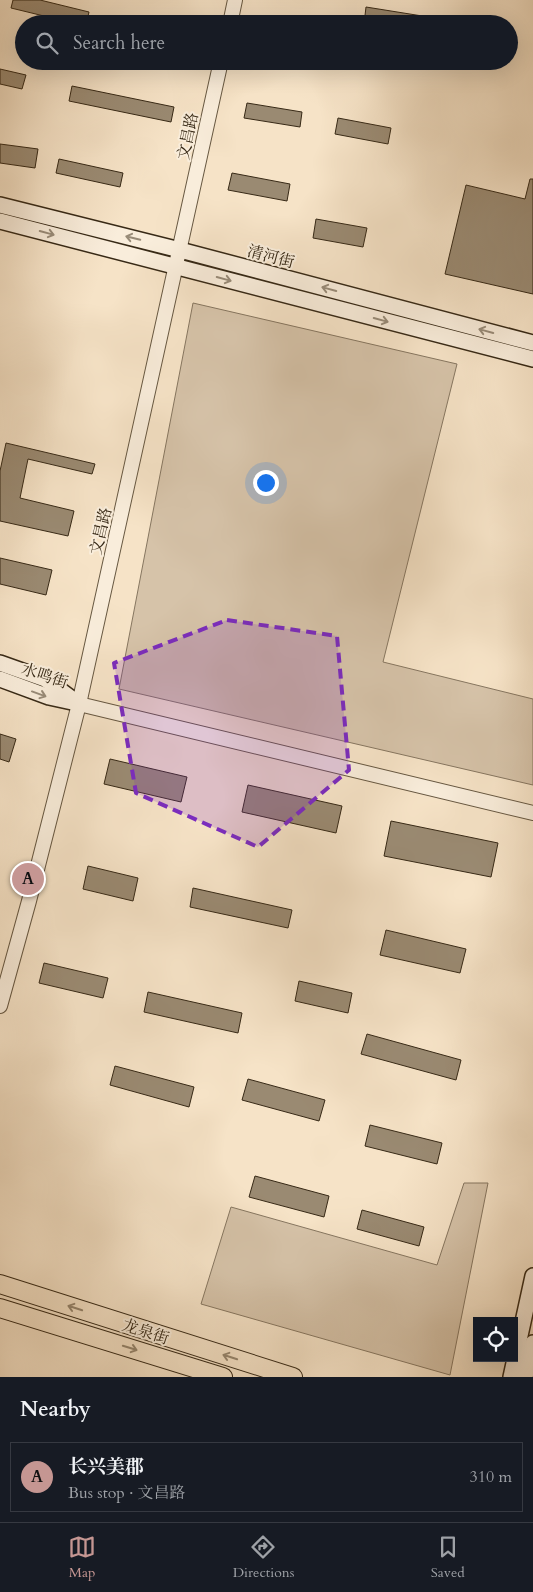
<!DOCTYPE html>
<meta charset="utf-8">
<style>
body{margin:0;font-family:Cardo,"Noto Serif SC",serif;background:#242831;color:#f1f3f6}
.controls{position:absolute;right:15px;bottom:15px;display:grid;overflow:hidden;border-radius:0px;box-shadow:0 5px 20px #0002}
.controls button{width:45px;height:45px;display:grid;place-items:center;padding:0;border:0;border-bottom:1px solid #363941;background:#171b24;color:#f1f3f6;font:25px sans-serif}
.you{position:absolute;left:265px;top:482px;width:18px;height:18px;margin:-12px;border:4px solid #fff;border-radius:50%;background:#1a73e8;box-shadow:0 0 0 8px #1a73e833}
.badge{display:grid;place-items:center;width:32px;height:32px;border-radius:50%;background:#c59692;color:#111;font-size:16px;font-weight:700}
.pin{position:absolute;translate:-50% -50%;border:2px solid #fff;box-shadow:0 1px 5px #0006}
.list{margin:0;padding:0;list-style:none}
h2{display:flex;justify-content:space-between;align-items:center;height:65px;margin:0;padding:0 20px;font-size:21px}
h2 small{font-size:16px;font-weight:400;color:#9ea1a6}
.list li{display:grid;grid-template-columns:32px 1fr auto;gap:15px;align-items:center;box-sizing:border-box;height:70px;margin:0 10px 10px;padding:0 10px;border:1px solid #363941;border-radius:0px}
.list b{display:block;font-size:19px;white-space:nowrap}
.list p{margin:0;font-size:16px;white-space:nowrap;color:#9ea1a6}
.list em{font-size:16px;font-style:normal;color:#9ea1a6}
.icon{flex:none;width:28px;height:28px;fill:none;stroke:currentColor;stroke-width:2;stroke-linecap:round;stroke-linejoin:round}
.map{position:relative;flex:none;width:533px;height:1377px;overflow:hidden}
.search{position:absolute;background:#171b24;box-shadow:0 5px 20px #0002;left:15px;right:15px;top:15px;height:55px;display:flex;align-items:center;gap:12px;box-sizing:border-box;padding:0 18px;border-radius:28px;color:#9ea1a6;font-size:19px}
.sheet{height:145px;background:#171b24}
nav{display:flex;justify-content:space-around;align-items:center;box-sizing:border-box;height:70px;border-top:1px solid #363941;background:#171b24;font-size:14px;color:#9ea1a6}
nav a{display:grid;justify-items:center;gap:2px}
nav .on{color:#c59692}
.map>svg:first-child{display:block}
.green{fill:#d6c3a9;stroke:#867660}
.building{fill:#9a8a72;stroke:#372916}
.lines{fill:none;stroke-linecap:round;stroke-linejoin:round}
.tertiary-casing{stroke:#675842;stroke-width:16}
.secondary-casing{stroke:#372916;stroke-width:18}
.primary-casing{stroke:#372916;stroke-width:20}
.tertiary{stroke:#f9eddb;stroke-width:14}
.secondary{stroke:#f9eddb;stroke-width:15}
.primary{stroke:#f6e3c7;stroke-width:18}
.oneway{stroke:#988b78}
.oneway2{stroke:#96866e}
.marked{fill:#7b2cbf;fill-opacity:0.2;stroke:#7b2cbf;stroke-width:4;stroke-dasharray:10 6;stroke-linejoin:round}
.labels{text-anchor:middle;stroke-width:4;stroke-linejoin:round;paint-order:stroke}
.street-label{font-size:16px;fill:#372916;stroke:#f9eddb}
</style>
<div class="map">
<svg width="533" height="1377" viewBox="0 0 533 1377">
<rect width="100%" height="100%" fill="#f6e3c7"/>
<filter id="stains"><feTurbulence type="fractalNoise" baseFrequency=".004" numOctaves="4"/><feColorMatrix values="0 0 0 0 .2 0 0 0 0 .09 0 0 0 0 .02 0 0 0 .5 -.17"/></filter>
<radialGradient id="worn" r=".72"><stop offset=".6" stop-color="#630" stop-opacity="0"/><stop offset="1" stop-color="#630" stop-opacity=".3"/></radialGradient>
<!-- green -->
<g class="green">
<polygon points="193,303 457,364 383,662 533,699 533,785 119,689"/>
<polygon points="464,1183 488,1183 450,1375 201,1304 231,1207 437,1265"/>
</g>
<!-- building -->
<g class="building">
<polygon points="13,0 40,0 89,12 86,24 77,24 11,8"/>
<polygon points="366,7 441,19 440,24 364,24"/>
<polygon points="0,69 26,75 22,89 0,84"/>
<polygon points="72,86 174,107 171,122 69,101"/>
<polygon points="247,103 302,112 300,127 244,118"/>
<polygon points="338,118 391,128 388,144 335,134"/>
<polygon points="0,144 38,149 35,168 0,163"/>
<polygon points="59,159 123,173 120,187 56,173"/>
<polygon points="232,173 290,184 287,201 228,190"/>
<polygon points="530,179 533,179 533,294 445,274 466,185 525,199"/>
<polygon points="316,219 367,228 363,247 313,238"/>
<polygon points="6,443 95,464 92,474 28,459 20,498 74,511 68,536 0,521 0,471"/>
<polygon points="0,558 52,570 46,595 0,584"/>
<polygon points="0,734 16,739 9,762 0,759"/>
<polygon points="110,759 187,777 181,802 104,784"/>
<polygon points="248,785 342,806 336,833 242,812"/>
<polygon points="391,821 498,843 491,877 384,856"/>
<polygon points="88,866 138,878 133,901 83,889"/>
<polygon points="193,888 292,910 288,928 190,907"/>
<polygon points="386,930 466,949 460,973 380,955"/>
<polygon points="44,963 108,978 103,998 39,983"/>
<polygon points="299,981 352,993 348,1013 295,1001"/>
<polygon points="148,992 242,1013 238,1033 144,1012"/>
<polygon points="367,1034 461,1060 456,1080 361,1054"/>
<polygon points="115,1066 194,1087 189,1107 110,1085"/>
<polygon points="248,1079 325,1100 319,1121 242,1100"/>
<polygon points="370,1125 442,1143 437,1164 365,1146"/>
<polygon points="255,1176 329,1196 324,1217 249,1197"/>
<polygon points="362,1210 424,1227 419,1246 357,1229"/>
</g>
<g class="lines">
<defs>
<g id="tertiary">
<polyline points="230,24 235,0"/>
<polyline points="79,704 533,813"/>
<polyline points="0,1006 29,901 79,704 221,61"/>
</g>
<g id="secondary">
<polyline points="0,205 180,250 533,343"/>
<polyline points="0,221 533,359"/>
<polyline points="0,663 45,679 79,704"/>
<polyline points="0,679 49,697 72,702"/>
<polyline points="511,1377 533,1276"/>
<polyline points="525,1377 533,1343"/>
</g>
<g id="primary">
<polyline points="0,1284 293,1377"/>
<polyline points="0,1308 223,1377"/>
</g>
</defs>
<!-- tertiary casing -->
<use href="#tertiary" class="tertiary-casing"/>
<!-- secondary casing -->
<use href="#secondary" class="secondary-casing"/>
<!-- primary casing -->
<use href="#primary" class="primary-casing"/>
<!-- tertiary -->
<use href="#tertiary" class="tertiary"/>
<!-- secondary -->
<use href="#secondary" class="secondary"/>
<!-- primary -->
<use href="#primary" class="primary"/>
</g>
<!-- one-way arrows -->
<defs><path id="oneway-shaft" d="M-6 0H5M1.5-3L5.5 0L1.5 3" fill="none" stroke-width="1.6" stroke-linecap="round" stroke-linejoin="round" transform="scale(1.25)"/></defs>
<g class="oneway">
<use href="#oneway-shaft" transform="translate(47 233) rotate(15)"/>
<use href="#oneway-shaft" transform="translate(133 238) rotate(-166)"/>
<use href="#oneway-shaft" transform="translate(224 279) rotate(15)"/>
<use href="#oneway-shaft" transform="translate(329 289) rotate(-165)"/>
<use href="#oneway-shaft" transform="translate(381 320) rotate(15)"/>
<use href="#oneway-shaft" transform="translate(486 331) rotate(-165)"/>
<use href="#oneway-shaft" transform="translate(39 694) rotate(20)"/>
</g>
<g class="oneway2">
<use href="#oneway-shaft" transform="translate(75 1308) rotate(-162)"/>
<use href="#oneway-shaft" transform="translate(130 1348) rotate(17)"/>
<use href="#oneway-shaft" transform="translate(230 1357) rotate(-162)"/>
</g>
<!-- marked area -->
<path class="marked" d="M227,620L337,636L349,770L258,847L136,793L114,663Z"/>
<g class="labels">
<!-- street labels -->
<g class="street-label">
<text transform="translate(187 136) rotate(-78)" y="6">文昌路</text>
<text transform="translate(271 256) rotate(15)" y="6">清河街</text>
<text transform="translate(100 531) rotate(-77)" y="6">文昌路</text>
<text transform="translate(45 675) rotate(18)" y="6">水鸣街</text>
<text transform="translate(146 1331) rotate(18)" y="6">龙泉街</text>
</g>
</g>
<rect width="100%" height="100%" filter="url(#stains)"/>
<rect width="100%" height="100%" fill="url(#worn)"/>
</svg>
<div class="controls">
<button><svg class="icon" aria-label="locate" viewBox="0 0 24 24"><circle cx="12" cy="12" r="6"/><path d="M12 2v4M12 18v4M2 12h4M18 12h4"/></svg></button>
</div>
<div class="you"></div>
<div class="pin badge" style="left:28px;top:879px">A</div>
<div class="search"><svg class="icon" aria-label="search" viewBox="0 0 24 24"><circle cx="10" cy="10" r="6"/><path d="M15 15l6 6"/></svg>Search here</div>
</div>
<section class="sheet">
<h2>Nearby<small></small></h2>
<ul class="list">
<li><span class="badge">A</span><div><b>长兴美郡</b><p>Bus stop · 文昌路</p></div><em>310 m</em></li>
</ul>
</section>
<nav>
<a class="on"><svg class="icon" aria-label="map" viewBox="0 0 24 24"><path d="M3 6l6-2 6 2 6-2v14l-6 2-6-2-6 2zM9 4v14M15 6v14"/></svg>Map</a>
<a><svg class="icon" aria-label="directions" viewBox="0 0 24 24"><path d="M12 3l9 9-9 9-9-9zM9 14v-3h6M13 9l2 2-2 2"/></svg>Directions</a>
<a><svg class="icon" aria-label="saved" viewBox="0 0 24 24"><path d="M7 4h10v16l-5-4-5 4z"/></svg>Saved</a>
</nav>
